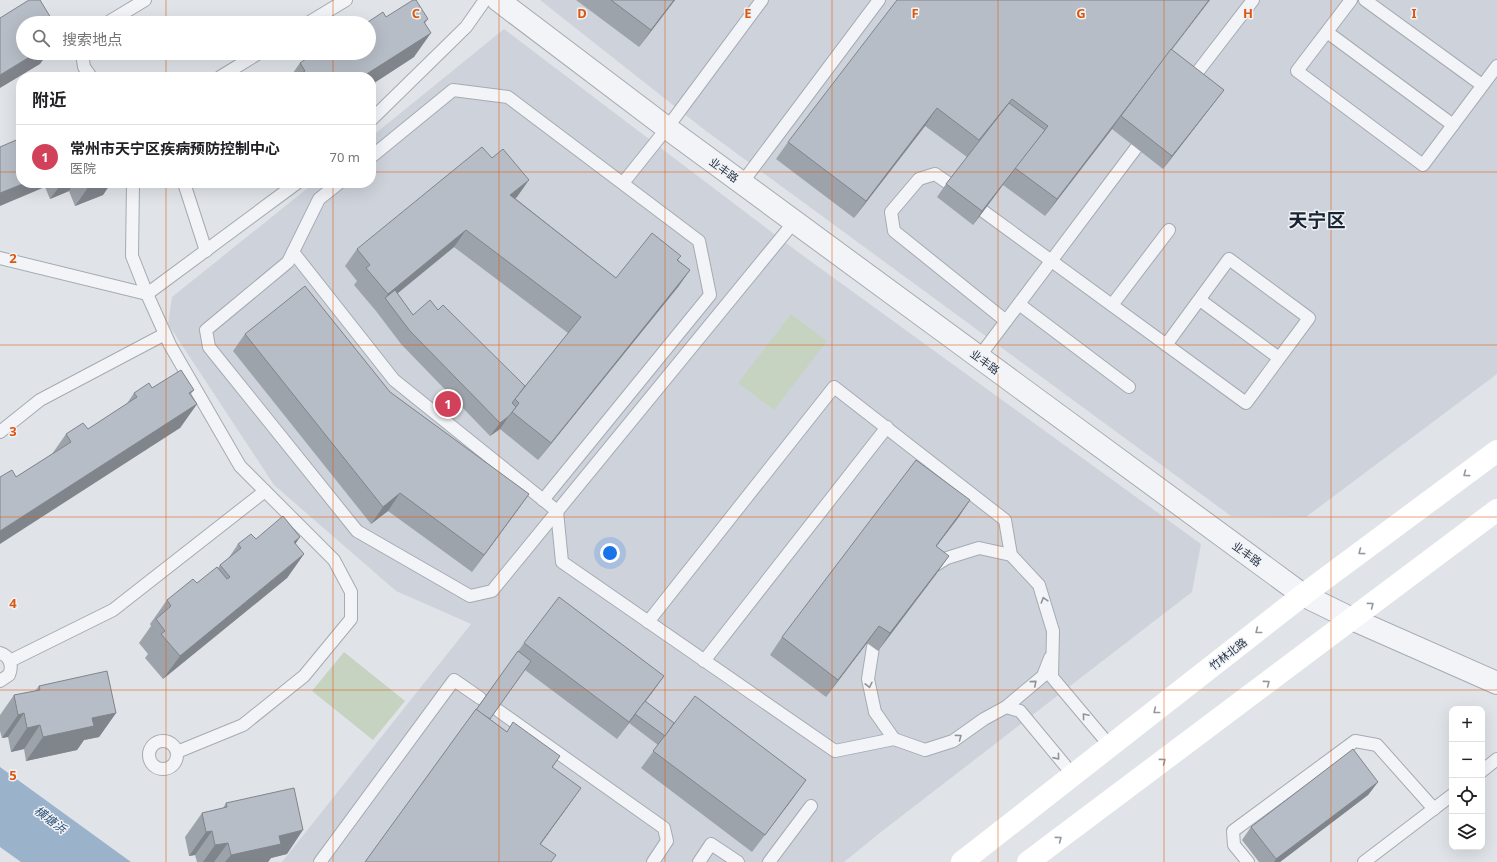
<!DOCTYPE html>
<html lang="zh">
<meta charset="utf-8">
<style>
body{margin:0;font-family:"Noto Sans","Noto Sans SC",sans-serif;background:#f2f2f2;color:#202124}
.controls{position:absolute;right:12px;bottom:12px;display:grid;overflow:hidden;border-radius:8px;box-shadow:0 4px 16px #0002}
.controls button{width:36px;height:36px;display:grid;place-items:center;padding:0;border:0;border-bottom:1px solid #e0e0e0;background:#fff;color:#202124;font:20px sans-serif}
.you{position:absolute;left:610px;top:553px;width:14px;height:14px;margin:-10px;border:3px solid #fff;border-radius:50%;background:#1a73e8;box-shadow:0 0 0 6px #1a73e833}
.badge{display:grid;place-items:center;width:26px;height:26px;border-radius:50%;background:#d1425a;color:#fff;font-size:13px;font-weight:700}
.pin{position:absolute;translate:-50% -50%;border:2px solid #fff;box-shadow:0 1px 4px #0006}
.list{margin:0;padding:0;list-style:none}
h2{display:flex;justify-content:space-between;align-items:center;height:52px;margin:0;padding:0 16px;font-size:17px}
h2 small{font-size:13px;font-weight:400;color:#757577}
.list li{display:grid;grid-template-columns:26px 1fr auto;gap:12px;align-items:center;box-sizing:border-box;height:64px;padding:0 16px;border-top:1px solid #e0e0e0}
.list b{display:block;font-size:15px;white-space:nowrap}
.list p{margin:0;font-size:13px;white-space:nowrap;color:#757577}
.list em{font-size:13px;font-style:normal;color:#757577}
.icon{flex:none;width:22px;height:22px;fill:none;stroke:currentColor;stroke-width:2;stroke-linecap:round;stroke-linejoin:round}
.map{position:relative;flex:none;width:1497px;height:862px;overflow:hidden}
.search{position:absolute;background:#fff;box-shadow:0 4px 16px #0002;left:16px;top:16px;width:360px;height:44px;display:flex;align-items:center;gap:10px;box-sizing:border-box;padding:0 14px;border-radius:22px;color:#757577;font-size:15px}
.panel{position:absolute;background:#fff;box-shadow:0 4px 16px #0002;left:16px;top:72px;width:360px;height:116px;border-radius:16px}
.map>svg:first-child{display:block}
.built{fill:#ced3db}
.green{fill:#c6d3c1}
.water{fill:#9ab2ca}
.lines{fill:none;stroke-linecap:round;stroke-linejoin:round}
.lane-casing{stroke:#a5abb3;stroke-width:14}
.street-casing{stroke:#a5abb3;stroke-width:24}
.lane{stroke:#f3f4f7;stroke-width:12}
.street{stroke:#f3f4f7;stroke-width:22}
.secondary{stroke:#fff;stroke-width:22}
.wall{fill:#9da3aa;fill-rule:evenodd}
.shaded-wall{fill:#80848b}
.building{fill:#b7bdc6;stroke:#80848b}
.oneway{stroke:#9498a0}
.oneway2{stroke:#8e939c}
.grid{fill:none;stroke:#de570f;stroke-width:1;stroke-opacity:0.55}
.labels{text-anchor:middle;stroke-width:3;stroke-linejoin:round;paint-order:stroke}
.street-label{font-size:11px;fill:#283241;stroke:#eff3f7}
.water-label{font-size:12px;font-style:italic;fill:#315176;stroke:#eff3f7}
.town-label{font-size:19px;font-weight:bold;fill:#1a2332;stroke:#eff3f7}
.grid-label{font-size:13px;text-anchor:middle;font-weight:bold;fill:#de570f;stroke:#eff3f7;stroke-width:3;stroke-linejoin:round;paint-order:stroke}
</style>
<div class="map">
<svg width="1497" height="862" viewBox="0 0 1497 862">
<rect width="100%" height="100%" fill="#e0e4e9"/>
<!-- built -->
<g class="built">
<polygon points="540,0 1497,0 1497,374 1306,517 1231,516 702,128"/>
<polygon points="504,29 798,252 1201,544 1192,592 881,832 844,862 282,862 471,624 396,591 274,485 168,324 172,297 314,183 371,183 371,137"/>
</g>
<!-- green -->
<g class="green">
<polygon points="791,314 827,341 774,410 738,383"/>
<polygon points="344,652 405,701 373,740 312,691"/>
</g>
<!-- water -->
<polygon class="water" points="0,767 131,862 21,862 0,847"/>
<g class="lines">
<defs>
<g id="lane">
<polyline points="1351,0 1297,71 1423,165 1497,66"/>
<polyline points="1365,0 1482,85"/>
<polyline points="107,23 145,0"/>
<polyline points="308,23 346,0"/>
<polyline points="1327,32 1453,125"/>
<polyline points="82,53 84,67 91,77"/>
<polyline points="220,77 259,53"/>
<polyline points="1189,83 1253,0"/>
<polyline points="371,120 466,27 485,0"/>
<polyline points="371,157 453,90 508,97 699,241 710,295 543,500"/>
<polyline points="133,183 132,256 147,294 170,345 240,466 334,560 351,592 351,619 304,676 243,725 177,752"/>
<polyline points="184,183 206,251"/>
<polyline points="339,183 319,199 288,262 206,330 209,347 357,531 470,596 492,591 794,222"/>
<polyline points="623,183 667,128 762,0"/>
<polyline points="742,183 879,0"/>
<polyline points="948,183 935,174 919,179 891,212 894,231 1006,321"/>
<polyline points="983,211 1246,403 1309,318 1229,259 1166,345"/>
<polyline points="293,252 394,380 557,511 562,562 835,751 894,739"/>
<polyline points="0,258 147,294 297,183"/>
<polyline points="1200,300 1279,358"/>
<polyline points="1019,304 1129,387"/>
<polyline points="1112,305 1169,230"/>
<polyline points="979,357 1136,148"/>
<polyline points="0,432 40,400 165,334"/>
<polyline points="934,566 947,558 979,548 1011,555 1039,585 1053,631 1052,677 1110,746"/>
<polyline points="648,622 834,387 1005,520 1011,555"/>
<polyline points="873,647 868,679 875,712 894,739 925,750 953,741 984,719 1006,707 1020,711 1073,775"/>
<path d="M0,653C10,656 13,666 9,675L0,681"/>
<polyline points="10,661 113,610 265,491"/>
<polyline points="704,661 887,427"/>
<polyline points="1006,707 1043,676 1050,658"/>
<polyline points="499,711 664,828 667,841 653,862"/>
<circle cx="163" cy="755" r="14"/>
<polyline points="1482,771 1497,759"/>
<polyline points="320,862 454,680 480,698"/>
<polyline points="699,862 711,844 738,862"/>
<polyline points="769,862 811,806"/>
<polyline points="1248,862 1234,845 1233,831 1355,741 1377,745 1434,809"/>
<polyline points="1364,862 1452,795"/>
</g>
<polyline id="street" points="498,0 667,128 1303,595 1352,619 1497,683"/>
</defs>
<!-- lane casing -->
<use href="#lane" class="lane-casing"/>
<!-- street casing -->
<use href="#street" class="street-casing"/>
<!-- lane -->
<use href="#lane" class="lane"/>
<!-- street -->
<use href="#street" class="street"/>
<!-- secondary -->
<g class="secondary">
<polyline points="962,862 1303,595 1497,451"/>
<polyline points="1028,862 1497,510"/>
</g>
</g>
<!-- wall -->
<g class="wall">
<polygon points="576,0 675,0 639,47"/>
<polygon points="386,17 428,19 425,23 414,57 371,85 371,77 290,77 300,63 322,58 369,53 369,23 367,23 368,22"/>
<polygon points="1172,50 1224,90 1214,103 1163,169 1112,129 1045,216 1003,185 973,225 937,197 946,184 967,157 925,126 854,218 776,159 788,142"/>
<polygon points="21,183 111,183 103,195 75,206 69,191 50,199 45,187"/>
<polygon points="207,183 218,183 210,188"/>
<path d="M517,197L515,198L616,278L681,256L678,260L690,270L678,287L538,460L500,429L490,436L401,344L376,311L354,285L357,281L345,266L357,249ZM454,247L568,333L525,386L438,310L413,315L397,294Z"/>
<polygon points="245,334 390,392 529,494 472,572 388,511 371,524 233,351"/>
<polygon points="152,388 194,390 190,395 197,404 180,428 16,477 52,454 66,434 88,429 126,405 134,393"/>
<polygon points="970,500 958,518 936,546 937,573 878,651 867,643 826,697 770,655 782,637"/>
<polygon points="300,537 295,544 304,554 287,578 163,679 145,658 148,654 139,643 151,626 150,624 167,600 197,583 218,568 220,565 228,559 238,544 256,539"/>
<polygon points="524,643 664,676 645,701 674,723 794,797 752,852 641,768 658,745 629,723 632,718 617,739 525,670 490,719 507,732 560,756 553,767 569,805 541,844 365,862"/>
<polygon points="39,686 116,713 99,737 84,740 77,750 26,761 24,749 11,752 8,737 2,738 0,731 0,715 14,695 35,691"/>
<polygon points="1378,782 1368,795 1280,862 1259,862 1242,840 1251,827"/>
<polygon points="226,803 287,854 271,858 268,862 197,862 195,855 189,856 185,837 202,813 223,808"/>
</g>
<!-- shaded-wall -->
<g class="shaded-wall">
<polygon points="674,0 675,0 639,47 651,30"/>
<polygon points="1209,0 1210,0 1121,116"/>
<polygon points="431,33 414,57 371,85 371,77 362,77"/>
<polygon points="36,53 48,53 40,64 0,88 0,75"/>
<polygon points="1224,90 1214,103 1163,169 1172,156"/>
<polygon points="937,108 925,126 854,218 866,201"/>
<polygon points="1121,116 1112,129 1045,216 1057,199"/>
<polygon points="1010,176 1003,185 973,225 982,211"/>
<polygon points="529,180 517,197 498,212 510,195"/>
<polygon points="25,183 48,183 45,187 0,206 0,193"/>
<polygon points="62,183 74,183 69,191 50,199"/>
<polygon points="102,183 111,183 103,195 75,206 87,189"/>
<polygon points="213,183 218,183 210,188"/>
<polygon points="466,230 454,247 388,301 385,298 388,294"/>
<polygon points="690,270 678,287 538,460 551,443"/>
<polygon points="197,404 180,428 0,544 0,531"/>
<polygon points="509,416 500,429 490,436 500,423"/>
<polygon points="400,493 388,511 371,524 383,507"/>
<polygon points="529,494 517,511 472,572 484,555"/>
<polygon points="970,500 958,518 924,563 936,546"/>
<polygon points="300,537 284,561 294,542"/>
<polygon points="304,554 287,578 163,679 180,656"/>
<polygon points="949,556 937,573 878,651 890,633"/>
<polygon points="879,626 867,643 826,697 838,680"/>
<polygon points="664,676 652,693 617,739 629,722"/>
<polygon points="24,713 8,737 2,738 18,715"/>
<polygon points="116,713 99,737 84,740 77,750 26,761 43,737 92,718"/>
<polygon points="40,725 24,749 11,752 27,728"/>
<polygon points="806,780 794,797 752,852 765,835"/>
<polygon points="1378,782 1368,795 1280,862 1274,862 1276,859"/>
<polygon points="581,788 569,805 528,861 540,844"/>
<polygon points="303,830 287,854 271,858 268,862 225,862 231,855 279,836"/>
<polygon points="212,831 195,855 189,856 206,832"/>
<polygon points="228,843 214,862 203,862 215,845"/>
</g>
<!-- building -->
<g class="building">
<polygon points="29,0 40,0 54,23 23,23 23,53 36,53 0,75 0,18"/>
<polygon points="413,0 416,0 428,19 424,22 431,33 362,77 295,77 305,71 300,63 315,53 319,53 322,58 330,53 369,53 369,28 371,26 368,22 383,12 386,17"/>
<polygon points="611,0 674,0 651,30"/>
<polygon points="897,0 1209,0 1057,199 1015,168 1048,126 1012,99 979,140 937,108 866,201 788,142"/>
<polygon points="1171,49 1224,90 1172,156 1121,116"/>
<polygon points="1009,103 1045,130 982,211 946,184"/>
<polygon points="21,138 21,183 25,183 0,193 0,147"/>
<polygon points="482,147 492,158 503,149 529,180 510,195 616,278 652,233 681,256 677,260 690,270 551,443 512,412 519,403 515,399 581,317 466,230 388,294 366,268 370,265 357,249"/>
<polygon points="84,183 102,183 87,189"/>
<polygon points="305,286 390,392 529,494 484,555 400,493 383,507 245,334"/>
<polygon points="395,290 413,315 430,300 438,310 443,305 525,386 512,403 516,407 509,416 500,423 410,331 385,298"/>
<polygon points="181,370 194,390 189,393 197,404 0,531 0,477 12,470 16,477 71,442 66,434 83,423 88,429 137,397 134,393 149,383 152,388"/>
<polygon points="916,460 970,500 936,546 949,556 890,633 879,626 838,680 782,637"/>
<polygon points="283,516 300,537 294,542 304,554 180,656 161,634 165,631 156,619 171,606 167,600 193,579 197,583 217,567 227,579 230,577 220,565 241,548 238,544 251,534 256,539"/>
<polygon points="559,597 664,676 629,722 524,643"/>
<polygon points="518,651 531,661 490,719 476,710"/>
<polygon points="107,671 116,713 92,718 94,726 43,737 40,725 27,728 24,713 18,715 14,695 40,690 39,686"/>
<polygon points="695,696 806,780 765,835 653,751"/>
<polygon points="645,701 674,723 665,736 635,714"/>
<polygon points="476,709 507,732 513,722 560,756 552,767 581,788 540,844 556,855 551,862 365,862"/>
<polygon points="1353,749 1378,782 1276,859 1251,827"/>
<polygon points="294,788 303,830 279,836 281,844 231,855 228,843 215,845 212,831 206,832 202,813 227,807 226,803"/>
</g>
<!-- one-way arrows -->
<defs><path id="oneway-chevron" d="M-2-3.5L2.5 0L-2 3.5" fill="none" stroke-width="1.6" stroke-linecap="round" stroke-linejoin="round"/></defs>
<g class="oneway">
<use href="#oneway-chevron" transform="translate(1466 474) rotate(143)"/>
<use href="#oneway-chevron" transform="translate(1361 552) rotate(143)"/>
<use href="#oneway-chevron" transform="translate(1371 605) rotate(-37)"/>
<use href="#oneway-chevron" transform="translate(1258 631) rotate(142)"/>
<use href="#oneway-chevron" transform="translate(1267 683) rotate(-37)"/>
<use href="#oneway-chevron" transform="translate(1156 711) rotate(142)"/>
<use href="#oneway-chevron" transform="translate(1163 761) rotate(-37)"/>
<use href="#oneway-chevron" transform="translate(1059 839) rotate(-37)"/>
</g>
<g class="oneway2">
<use href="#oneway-chevron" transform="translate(1044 600) rotate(-107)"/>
<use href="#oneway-chevron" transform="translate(1034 683) rotate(-40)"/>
<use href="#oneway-chevron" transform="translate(869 685) rotate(77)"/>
<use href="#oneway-chevron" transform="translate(1085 716) rotate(-130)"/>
<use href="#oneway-chevron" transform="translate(959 737) rotate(-36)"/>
<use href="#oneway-chevron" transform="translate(1057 757) rotate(51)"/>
</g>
<!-- grid -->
<path class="grid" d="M166,0V23M333,0V23M499,0V862M665,0V862M832,0V862M998,0V862M1164,0V862M1331,0V862M166,53V77M333,53V77M0,172H21M371,172H1497M166,183V862M333,183V862M0,345H1497M0,517H1497M0,690H1497"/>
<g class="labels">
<!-- street labels -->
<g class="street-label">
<text transform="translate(724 170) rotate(36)" y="4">业丰路</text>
<text transform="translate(985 362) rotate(36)" y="4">业丰路</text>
<text transform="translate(1247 554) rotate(36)" y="4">业丰路</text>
<text transform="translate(1228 654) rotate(-38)" y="4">竹林北路</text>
</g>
<!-- water labels -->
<g class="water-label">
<text transform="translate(50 820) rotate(37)" y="4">横塘浜</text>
</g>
<!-- town labels -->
<g class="town-label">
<text x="1317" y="227">天宁区</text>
</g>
</g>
<g class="grid-label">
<text x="416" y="18">C</text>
<text x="582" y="18">D</text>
<text x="748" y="18">E</text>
<text x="915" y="18">F</text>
<text x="1081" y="18">G</text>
<text x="1248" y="18">H</text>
<text x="1414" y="18">I</text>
<text x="13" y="263">2</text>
<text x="13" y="436">3</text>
<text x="13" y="608">4</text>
<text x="13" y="780">5</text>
</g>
</svg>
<div class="controls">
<button>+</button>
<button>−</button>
<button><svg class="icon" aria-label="locate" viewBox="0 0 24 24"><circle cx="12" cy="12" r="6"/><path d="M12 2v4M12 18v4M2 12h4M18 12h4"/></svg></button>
<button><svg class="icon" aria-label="layers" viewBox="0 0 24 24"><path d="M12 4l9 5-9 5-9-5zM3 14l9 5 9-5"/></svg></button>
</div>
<div class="you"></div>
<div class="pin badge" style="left:448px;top:404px">1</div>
<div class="search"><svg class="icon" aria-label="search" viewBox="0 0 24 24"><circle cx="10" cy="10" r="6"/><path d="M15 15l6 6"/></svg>搜索地点</div>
<section class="panel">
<h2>附近<small></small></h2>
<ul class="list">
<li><span class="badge">1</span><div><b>常州市天宁区疾病预防控制中心</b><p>医院</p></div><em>70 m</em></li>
</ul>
</section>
</div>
